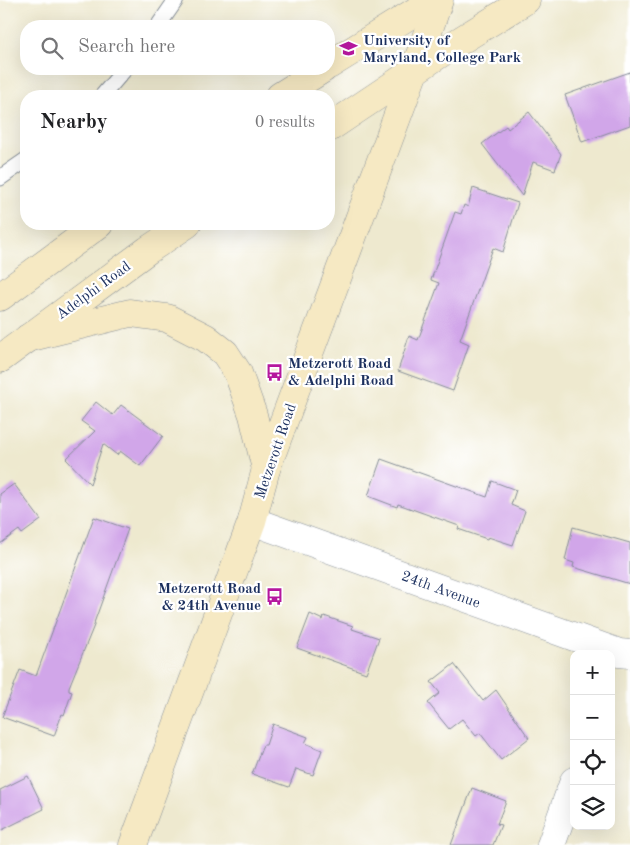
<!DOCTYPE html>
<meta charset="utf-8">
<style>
body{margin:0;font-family:"Old Standard TT",serif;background:#f6f6f6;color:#202124}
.controls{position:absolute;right:15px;bottom:15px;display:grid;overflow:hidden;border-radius:10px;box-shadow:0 5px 20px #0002}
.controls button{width:45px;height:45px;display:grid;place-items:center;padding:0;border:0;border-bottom:1px solid #e0e0e0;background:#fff;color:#202124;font:25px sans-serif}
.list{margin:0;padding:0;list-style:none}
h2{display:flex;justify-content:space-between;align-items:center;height:65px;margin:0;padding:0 20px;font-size:21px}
h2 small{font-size:16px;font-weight:400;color:#757577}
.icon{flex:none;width:28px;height:28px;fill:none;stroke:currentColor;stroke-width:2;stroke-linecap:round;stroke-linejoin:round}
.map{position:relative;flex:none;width:630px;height:845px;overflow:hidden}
.search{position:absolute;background:#fff;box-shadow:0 5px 20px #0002;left:20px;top:20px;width:315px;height:55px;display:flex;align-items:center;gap:12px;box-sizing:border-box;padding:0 18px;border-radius:20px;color:#757577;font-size:19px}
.panel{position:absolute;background:#fff;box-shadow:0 5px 20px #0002;left:20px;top:90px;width:315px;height:140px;border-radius:20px}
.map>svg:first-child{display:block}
.building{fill:#d1a6e9}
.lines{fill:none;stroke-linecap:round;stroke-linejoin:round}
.lane-casing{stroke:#848c96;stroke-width:17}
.street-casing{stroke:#848c96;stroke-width:29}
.secondary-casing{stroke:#848c96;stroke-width:29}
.lane{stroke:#fff;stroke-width:15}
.street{stroke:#fff;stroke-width:28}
.secondary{stroke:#f6e9c3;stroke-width:28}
.labels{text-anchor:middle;stroke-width:4.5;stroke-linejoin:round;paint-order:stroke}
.poi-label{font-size:15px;font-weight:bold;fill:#1b2f5e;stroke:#fff;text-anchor:start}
.street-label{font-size:15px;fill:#1b2f5e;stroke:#fff}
</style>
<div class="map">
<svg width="630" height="845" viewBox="0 0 630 845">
<rect width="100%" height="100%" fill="#fff"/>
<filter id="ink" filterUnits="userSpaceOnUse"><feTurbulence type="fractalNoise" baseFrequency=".02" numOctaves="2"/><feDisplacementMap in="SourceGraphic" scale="10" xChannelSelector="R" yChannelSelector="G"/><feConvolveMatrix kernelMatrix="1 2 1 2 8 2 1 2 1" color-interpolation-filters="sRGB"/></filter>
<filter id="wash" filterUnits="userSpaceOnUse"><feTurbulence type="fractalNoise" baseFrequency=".0096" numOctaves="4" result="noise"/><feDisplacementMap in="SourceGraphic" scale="20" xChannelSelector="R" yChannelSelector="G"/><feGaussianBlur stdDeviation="1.12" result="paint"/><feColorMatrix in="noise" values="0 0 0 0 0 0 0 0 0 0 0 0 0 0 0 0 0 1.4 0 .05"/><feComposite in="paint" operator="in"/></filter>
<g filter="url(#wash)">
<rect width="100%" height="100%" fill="#eee9cf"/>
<g id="blocks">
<!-- building -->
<g class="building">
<polygon points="630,72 630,125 582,142 565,95"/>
<polygon points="529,112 561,154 555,170 533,162 522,196 482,144 506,126 508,129"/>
<polygon points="473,188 518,203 503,252 493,248 460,340 469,344 453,391 398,371 409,336 418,340 439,283 431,280 455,212 461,214 464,205 468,207"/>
<polygon points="96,402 111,414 112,414 113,415 121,405 163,436 140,466 120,451 117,455 103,444 90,484 66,459 95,431 81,421"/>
<polygon points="381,459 487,497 492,481 516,490 511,505 525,511 513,545 488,537 487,539 458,529 459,526 398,504 397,507 368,496"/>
<polygon points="14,484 41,520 22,534 19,530 0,544 0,494"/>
<polygon points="94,517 128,529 94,623 95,623 69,687 69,691 72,692 64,715 62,714 54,736 2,717 20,670 36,676"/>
<polygon points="573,527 630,543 630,584 573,567 574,563 565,560"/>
<polygon points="310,614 323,620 324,616 353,626 352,629 379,638 366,673 297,648"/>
<polygon points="454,664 483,701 496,690 529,738 501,760 480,733 476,736 462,719 449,729 428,703 440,693 431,682"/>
<polygon points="273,724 308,737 305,743 322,750 313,775 296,769 289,787 252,774 263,745 266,745"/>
<polygon points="28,776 44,809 0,831 0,790"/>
<polygon points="472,788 506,801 497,824 501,825 493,845 451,845"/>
</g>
</g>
</g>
<g filter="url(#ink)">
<use href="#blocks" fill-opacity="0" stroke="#848c96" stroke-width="1"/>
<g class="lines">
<defs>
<g id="lane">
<polyline points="158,26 176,0"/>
<polyline points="102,96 125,69"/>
<polyline points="0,178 26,160"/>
</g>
<g id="street">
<polyline points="252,521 619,653 630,654"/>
<polyline points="551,845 574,781"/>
</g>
<g id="secondary">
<polyline points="329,65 434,0"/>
<polyline points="280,96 323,69"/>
<polyline points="329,128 450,47 526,0"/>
<polyline points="0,297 99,224"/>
<polyline points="28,338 130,313 167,318 206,338 225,353 238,373 253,415 266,469"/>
<polyline points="0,359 148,250 187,224"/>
<polyline points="133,845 252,521 266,469 415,69 439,0"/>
</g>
</defs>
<!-- lane casing -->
<use href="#lane" class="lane-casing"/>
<!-- street casing -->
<use href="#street" class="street-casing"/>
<!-- secondary casing -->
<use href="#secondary" class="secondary-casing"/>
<!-- lane -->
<use href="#lane" class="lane"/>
<!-- street -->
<use href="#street" class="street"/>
<!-- secondary -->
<use href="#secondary" class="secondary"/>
</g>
</g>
<!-- icons -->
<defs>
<symbol id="university-bare" viewBox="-9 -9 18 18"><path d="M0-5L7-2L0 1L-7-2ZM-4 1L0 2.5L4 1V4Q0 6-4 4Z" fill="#b5179e" stroke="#fff" stroke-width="2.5" paint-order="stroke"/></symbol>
<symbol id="bus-bare" viewBox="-9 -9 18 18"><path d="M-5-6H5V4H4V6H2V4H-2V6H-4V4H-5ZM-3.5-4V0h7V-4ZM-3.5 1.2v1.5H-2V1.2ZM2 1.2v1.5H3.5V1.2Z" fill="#b5179e" stroke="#fff" stroke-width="2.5" paint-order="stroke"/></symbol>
</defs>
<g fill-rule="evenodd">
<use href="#university-bare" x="336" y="36" width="25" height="25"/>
<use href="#bus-bare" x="262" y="360" width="25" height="25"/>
<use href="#bus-bare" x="262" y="584" width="25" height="25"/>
</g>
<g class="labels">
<!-- poi labels -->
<g class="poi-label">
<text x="363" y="45">University of<tspan x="363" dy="17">Maryland, College Park</tspan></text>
<text x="288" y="368">Metzerott Road<tspan x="288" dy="17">&amp; Adelphi Road</tspan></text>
<text x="261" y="593" text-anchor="end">Metzerott Road<tspan x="261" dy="17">&amp; 24th Avenue</tspan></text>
</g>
<!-- street labels -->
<g class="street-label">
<text transform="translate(93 290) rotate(-36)" y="5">Adelphi Road</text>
<text transform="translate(275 451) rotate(-71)" y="5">Metzerott Road</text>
<text transform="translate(441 589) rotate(20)" y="5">24th Avenue</text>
</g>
</g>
</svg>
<div class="controls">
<button>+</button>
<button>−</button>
<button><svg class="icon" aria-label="locate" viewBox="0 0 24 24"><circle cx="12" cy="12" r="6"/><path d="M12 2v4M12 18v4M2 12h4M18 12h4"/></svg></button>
<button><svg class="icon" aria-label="layers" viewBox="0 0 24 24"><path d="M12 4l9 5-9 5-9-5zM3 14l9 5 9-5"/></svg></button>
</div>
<div class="search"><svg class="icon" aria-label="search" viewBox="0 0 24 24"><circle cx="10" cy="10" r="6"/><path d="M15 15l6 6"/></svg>Search here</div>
<section class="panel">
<h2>Nearby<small>0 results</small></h2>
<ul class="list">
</ul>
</section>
</div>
